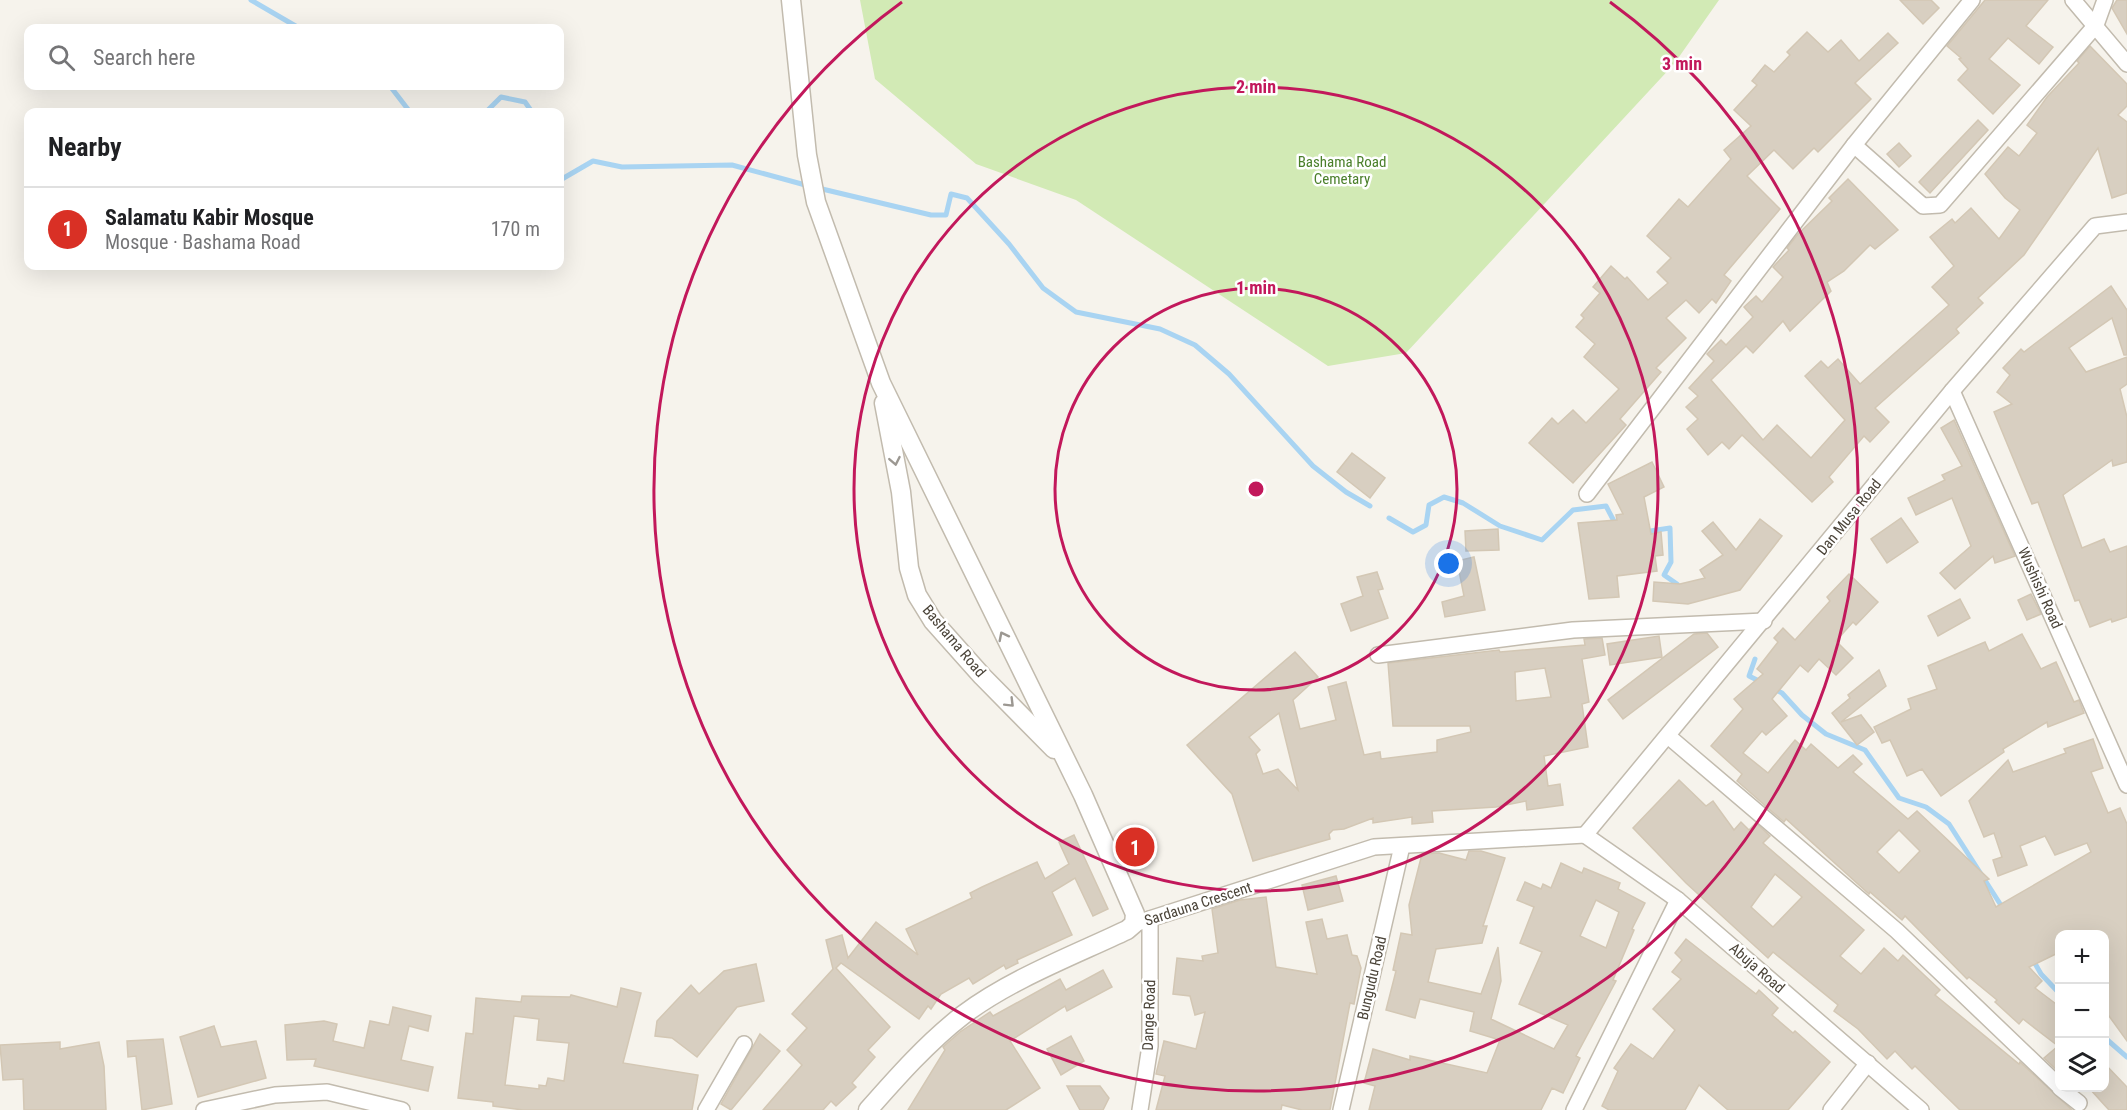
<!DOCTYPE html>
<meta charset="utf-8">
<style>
body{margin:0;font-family:"Roboto Condensed",sans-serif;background:#f2f2f2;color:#202124}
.controls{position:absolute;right:18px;bottom:18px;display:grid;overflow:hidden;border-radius:12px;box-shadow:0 6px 24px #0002}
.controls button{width:54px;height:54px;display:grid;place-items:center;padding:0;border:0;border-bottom:2px solid #e0e0e0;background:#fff;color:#202124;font:30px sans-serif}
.you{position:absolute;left:1449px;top:564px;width:21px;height:21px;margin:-15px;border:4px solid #fff;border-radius:50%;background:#1a73e8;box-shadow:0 0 0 9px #1a73e833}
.badge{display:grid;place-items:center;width:39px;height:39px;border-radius:50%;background:#d93025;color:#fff;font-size:20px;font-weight:700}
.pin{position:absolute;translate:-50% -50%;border:3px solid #fff;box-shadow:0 2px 6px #0006}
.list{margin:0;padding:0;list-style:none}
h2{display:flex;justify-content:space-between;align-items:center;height:78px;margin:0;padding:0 24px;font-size:26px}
h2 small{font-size:20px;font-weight:400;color:#757577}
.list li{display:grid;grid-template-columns:39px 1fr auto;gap:18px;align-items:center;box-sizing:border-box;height:84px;padding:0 24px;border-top:2px solid #e0e0e0}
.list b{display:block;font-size:22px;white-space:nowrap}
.list p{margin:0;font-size:20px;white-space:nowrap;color:#757577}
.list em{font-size:20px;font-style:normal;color:#757577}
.icon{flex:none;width:33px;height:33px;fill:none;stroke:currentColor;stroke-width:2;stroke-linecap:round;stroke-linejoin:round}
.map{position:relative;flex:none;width:2127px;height:1110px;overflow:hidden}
.search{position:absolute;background:#fff;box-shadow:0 6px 24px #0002;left:24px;top:24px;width:540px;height:66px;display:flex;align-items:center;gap:15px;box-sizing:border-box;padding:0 21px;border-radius:12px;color:#757577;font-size:22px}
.panel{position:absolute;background:#fff;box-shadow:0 6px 24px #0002;left:24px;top:108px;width:540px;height:162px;border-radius:12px}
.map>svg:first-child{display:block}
.green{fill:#d2eab5}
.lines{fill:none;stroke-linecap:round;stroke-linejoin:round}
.stream{stroke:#a9d4f2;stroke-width:5}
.building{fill:#d8cfc1;stroke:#d3c7b4;stroke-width:1.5;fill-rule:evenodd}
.minor-casing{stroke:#c2bbae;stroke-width:18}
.tertiary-casing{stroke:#c2bbae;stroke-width:21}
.minor{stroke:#fff;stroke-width:15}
.tertiary{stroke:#fff;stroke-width:18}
.oneway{stroke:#9c9892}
.ring{fill:none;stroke:#c2185b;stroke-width:3}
.labels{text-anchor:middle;stroke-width:5;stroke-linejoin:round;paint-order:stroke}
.park-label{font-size:15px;fill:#4a7f2a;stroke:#fff}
.street-label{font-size:15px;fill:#4b4439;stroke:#fff}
.centre{fill:#c2185b;stroke:#fff;stroke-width:3}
.ring-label{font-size:18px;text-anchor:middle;font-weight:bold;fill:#c2185b;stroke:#fff;stroke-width:5;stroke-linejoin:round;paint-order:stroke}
</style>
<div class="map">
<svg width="2127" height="1110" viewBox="0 0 2127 1110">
<rect width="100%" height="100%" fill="#f6f3ec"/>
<!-- green -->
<polygon class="green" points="860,0 1719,0 1674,64 1406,353 1328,366 1076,200 976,164 875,79"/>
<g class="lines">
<!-- stream -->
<g class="stream">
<polyline points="251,0 299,28"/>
<polyline points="390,86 410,112"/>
<polyline points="486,112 501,97 525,102 532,112"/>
<polyline points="560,173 562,179 593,161 622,167 732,165 809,186"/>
<polyline points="818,188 931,215 946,215 951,194 967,198 1009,244 1043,288 1076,312 1160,329 1195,345 1229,374 1313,466 1346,492 1370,506"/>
<polyline points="1389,518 1413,532 1426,525 1429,505 1444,497 1463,503 1500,526 1542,540 1573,510 1606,506 1616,525"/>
<polyline points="1644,532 1670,528 1671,562 1664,575 1677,584"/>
<polyline points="1755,659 1749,676 1761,682"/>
<polyline points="1774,689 1782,693 1802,715 1826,734 1865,750 1899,798 1926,807 1949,824 2004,910"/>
<polyline points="2033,960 2041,974 2060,994"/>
<polyline points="2104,1037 2127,1057"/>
</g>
</g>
<!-- building -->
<g class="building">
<polygon points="1900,0 1931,0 1939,8 1923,24"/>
<polygon points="1985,0 2048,0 2026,26 2053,47 2039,64 2008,38 1989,59 2020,85 1993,114 1958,80 1968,69 1959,59 1961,58 1947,46"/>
<polygon points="2117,0 2127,0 2127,34 2112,8"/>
<polygon points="1807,32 1828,52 1841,40 1859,61 1888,33 1898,43 1855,83 1871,99 1818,152 1814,148 1793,169 1774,150 1747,176 1780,209 1724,275 1731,281 1716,303 1712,299 1699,313 1686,300 1666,318 1686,338 1656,368 1661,372 1620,419 1626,425 1573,483 1529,443 1552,418 1558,424 1573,410 1586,423 1619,389 1584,357 1595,344 1576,327 1584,318 1581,315 1600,293 1593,287 1611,266 1625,279 1627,277 1648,300 1668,283 1657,272 1671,258 1647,236 1679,199 1688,207 1731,159 1724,150 1751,126 1734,110 1757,85 1752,81 1765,65 1774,72 1790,55 1787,52"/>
<polygon points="2090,46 2127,84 2127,106 2118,115 2127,122 2127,193 2112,198 2098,148 2024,255 1978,298 1983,303 1956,329 1959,333 1875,408 1889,422 1870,442 1864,436 1829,477 1833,482 1812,502 1742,435 1729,449 1722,442 1708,455 1687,429 1698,419 1686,407 1698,396 1689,388 1714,361 1707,354 1721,340 1726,345 1753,317 1744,307 1756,296 1762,302 1783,277 1773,267 1789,250 1787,248 1798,234 1832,201 1829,198 1848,179 1898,230 1875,249 1870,245 1844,271 1827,282 1831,291 1790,331 1783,321 1753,353 1746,346 1711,380 1763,440 1777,425 1811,458 1845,420 1805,376 1821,361 1828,368 1838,359 1860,384 1949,305 1932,287 1954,266 1930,237 1952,219 1955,223 1971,208 1999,239 2020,210 2005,198 1985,174 2008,147 2019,156 2037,133 2027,125 2047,97 2079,63 2077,61"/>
<polygon points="1978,120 1988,130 1930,193 1919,182"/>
<polygon points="1899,143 1911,156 1899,167 1887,154"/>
<polygon points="2111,286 2127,310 2127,355 2124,355 2112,318 2069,348 2086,372 2127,357 2127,384 2120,389 2127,417 2127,462 2113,466 2112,460 2063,495 2082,548 2104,539 2110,552 2127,546 2127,617 2112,622 2111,619 2090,627 2079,600 2075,601 2038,502 2032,504 1994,412 2012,404 1997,392 2010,375 2003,368 2021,349 2024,352"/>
<polygon points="1954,420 2015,556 1995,563 1993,556 1955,589 1940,573 1971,546 1952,498 1916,515 1908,498 1945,480 1942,475 1962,466 1941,428"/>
<polygon points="1352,453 1385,478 1370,498 1337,472"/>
<polygon points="1652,462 1664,487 1644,497 1651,534 1661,532 1663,555 1655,556 1657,571 1617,576 1619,597 1589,599 1578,523 1617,520 1616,515 1623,514 1608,484"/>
<polygon points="1901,518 1918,542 1887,563 1871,539"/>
<polygon points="1760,519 1782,536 1740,590 1688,604 1653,601 1654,582 1680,584 1705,578 1700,570 1723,555 1702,531 1713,522 1736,550"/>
<polygon points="1498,529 1499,550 1466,551 1465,531"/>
<polygon points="1474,557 1485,610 1445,617 1442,602 1464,596 1457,561"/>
<polygon points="1377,572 1383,589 1378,590 1388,618 1351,631 1341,604 1363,596 1357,577"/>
<path d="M1849,574L1878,602L1856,625L1853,622L1836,641L1853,658L1836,675L1819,659L1808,672L1800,665L1772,699L1787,716L1766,735L1762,731L1743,753L1768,773L1795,740L1806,750L1811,744L1838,768L1853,755L1862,764L1853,772L1908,819L1917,811L1989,879L1984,881L1996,907L2091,852L2087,843L2055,855L2045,836L2020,846L2027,865L1998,876L1993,860L2002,857L1994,833L1984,837L1969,801L2008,760L2013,772L2066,753L2064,749L2093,739L2103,768L2091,772L2108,813L2120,808L2127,824V1041L2109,1016L2104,1018V934H2060V952L2029,967L2042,981L2035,988L2060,1007V1073L2044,1058L2058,1046L2023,1019L2019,1024L1995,1002L1997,1000L1969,977L1967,979L1905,916L1902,920L1870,892L1869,894L1786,819L1784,822L1769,809L1737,781L1742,774L1711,746L1743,709L1734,699L1763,674L1757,669L1778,642L1774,638L1783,628L1795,640L1830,601L1827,597ZM1899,830L1920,851L1899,873L1877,852Z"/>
<polygon points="2031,594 2041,614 2027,620 2018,600"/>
<polygon points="1960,599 1970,618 1938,636 1928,616"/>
<polygon points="1707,633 1718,647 1623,719 1608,700 1694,634"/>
<polygon points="2022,634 2041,669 2056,662 2074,702 2079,700 2084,713 2048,727 2047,722 2003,749 2004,752 1941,796 1922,769 1907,776 1890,740 1882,743 1874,727 1911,709 1908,699 1937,689 1928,666 1985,642 1989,651"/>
<polygon points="1659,636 1662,657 1610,665 1607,644"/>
<path d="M1602,638L1605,655L1582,659L1589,702L1582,704L1588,747L1544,756L1548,786L1560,784L1563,805L1527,810L1526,801L1496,807L1432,811L1433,822L1412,824V817L1373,823V818L1344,829L1333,830L1329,834L1330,839L1253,861L1232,794L1187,745L1295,652L1318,677L1293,700L1300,729L1336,720L1328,687L1346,682L1364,755L1380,752L1381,759L1437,752V740L1471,732L1470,726H1393L1388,663L1499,650L1500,652L1585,645L1584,639ZM1545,668L1551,697L1516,701L1515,672ZM1279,713L1283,729L1298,790L1278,769L1263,774L1256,754L1260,750L1249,737Z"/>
<polygon points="1879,670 1886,686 1841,722 1861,715 1874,732 1857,745 1832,713 1850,698 1848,695"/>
<path d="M1679,780L1706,806L1713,801L1734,830L1741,822L1749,830L1756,823L1770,836L1763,843L1864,930L1840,956L1861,974L1884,948L1898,961L1903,955L1940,990L1935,995L2019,1064L2020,1062L2072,1110H1960L1915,1066L1912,1069L1895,1051L1887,1059L1858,1029L1834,1011L1838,1005L1773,952L1768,958L1686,883L1633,828ZM1775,874L1802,897L1773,927L1751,907Z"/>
<polygon points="1074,835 1108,909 1093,916 1075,878 1052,892 1072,935 1017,960 1018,963 1006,969 1004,965 973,984 969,978 941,994 931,1009 928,1006 919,1019 841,963 836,968 890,1027 868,1050 875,1057 852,1083 856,1087 836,1106 831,1101 823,1110 763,1110 802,1065 787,1050 807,1028 792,1014 833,969 826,940 842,935 848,958 876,922 918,955 906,929 972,898 970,893 982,887 1037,862 1045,879 1069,864 1059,842"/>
<path d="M1469,851H1481L1505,858L1483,926H1487L1482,943L1436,949L1428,982L1481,994L1498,947L1501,981L1491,1019L1554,1049L1568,1025L1519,1004L1542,952L1520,943L1534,907L1517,900L1525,882L1541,889L1543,884L1551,888L1561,863L1582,873L1584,868L1620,883L1618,889L1645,903L1632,929L1634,930L1613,980L1616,981L1576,1056L1580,1058L1563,1093L1552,1088L1541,1110H1369L1375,1086L1364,1083L1373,1049L1410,1060V1056L1487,1073L1500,1040L1470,1031L1474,1012L1420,999L1415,1018L1386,1010L1396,971L1393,970L1401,933L1412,935L1409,905L1422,854L1439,853L1466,860ZM1596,900L1619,912L1606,948L1580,936Z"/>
<polygon points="1336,876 1343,901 1308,910 1302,885"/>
<polygon points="1266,897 1276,967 1317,974 1306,922 1322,919 1327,939 1347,935 1352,955 1357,956 1361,968 1354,1004 1350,1003 1330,1110 1302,1110 1282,1105 1281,1110 1156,1110 1165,1076 1156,1074 1164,1041 1196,1049 1205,1012 1195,1015 1190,996 1173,994 1177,958 1203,961 1202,956 1218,953 1212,909 1240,900"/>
<polygon points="1686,939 1756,994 1759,990 1778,1008 1772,1015 1793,1033 1795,1031 1830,1062 1788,1110 1728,1110 1699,1085 1685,1110 1609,1110 1602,1106 1618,1071 1614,1068 1631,1044 1653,1059 1675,1030 1653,1009 1681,979 1672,972 1682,960 1675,953"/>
<polygon points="756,964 764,1001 737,1007 697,1057 672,1038 655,1036 657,1021 691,985 699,994 724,971"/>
<polygon points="1103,970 1112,987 1067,1011 1065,1006 1010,1041 1040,1088 1006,1110 908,1110 945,1050 943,1047 960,1032 990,1012 993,1016 1060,979 1066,990"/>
<path d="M621,988L641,993L623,1063L698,1075L692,1110H523L493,1106V1102L458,1098L466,1033L473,1034L476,998L521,1002L522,996L570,997L571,995L617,1007ZM514,1016L539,1019L537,1040L569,1043L564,1081L548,1078L546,1086L539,1085V1089L505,1085Z"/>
<polygon points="393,1007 431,1016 428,1031 409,1026 401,1060 433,1067 428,1091 314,1066 316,1059 287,1060 285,1025 324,1021 337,1024 333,1041 364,1048 370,1021 389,1025"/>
<polygon points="214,1026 221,1047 256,1041 266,1078 198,1097 180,1037"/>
<polygon points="760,1034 780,1051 731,1110 721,1104"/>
<polygon points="1071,1036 1084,1061 1061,1075 1047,1049"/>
<polygon points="163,1039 172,1104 142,1110 136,1056 128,1057 127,1041"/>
<polygon points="60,1042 60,1049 99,1042 104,1066 106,1110 24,1110 23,1079 3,1080 0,1045"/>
<polygon points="2104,1063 2127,1087 2127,1110 2109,1110 2089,1088 2104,1088"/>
<polygon points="1067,1086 1100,1086 1109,1098 1103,1110 1080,1110"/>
</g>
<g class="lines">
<defs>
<g id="minor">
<polyline points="2073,0 2127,64"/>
<polyline points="1854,145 1923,206 1940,205 2096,25 2105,0"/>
<polyline points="1952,391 2127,785"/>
<polyline points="1587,494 1854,145 1972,0"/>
<polyline points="1378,655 1573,630 1764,621"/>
<polyline points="1668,736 1897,931 2060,1087"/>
<polyline points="1585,835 1952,391 2095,226 2127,222"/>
<polyline points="1585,835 1678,900 1921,1110"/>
<polyline points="1134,924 1374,847 1585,835"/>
<polyline points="2060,1088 2079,1103"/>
<polyline points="204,1110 275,1095 327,1092 402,1110"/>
<polyline points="706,1110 744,1044"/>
<polyline points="1140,1110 1150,1046 1150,919"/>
<polyline points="1341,1110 1402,846"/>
<polyline points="1574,1110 1678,900"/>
<polyline points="1831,1110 1868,1063"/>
</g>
<g id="tertiary">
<path d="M791,0L807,155L816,202L881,383L1083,795L1135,914L1134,924L1127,930C1072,956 1011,979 963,1015C928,1042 897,1077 868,1110"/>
<polyline points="884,403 901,492 909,568 917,595 933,621 982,676 1054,749"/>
</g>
</defs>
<!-- minor casing -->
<use href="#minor" class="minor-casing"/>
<!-- tertiary casing -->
<use href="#tertiary" class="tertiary-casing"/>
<!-- minor -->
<use href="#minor" class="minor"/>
<!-- tertiary -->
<use href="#tertiary" class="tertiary"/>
</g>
<!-- one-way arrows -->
<defs><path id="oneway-chevron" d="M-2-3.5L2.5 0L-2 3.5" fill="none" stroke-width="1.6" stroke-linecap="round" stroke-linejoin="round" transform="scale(1.5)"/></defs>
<g class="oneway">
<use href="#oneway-chevron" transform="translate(895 461) rotate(79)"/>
<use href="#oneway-chevron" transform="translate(1003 636) rotate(-117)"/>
<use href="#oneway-chevron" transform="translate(1010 703) rotate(45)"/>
</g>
<!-- distance rings -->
<g class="ring">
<circle cx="1256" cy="489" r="201"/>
<circle cx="1256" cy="489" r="402"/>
<path d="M1610 2A602 602 0 1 1 902 2"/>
</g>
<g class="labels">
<!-- park labels -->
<g class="park-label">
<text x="1342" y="167">Bashama Road<tspan x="1342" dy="17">Cemetary</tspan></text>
</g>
<!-- street labels -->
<g class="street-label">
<text transform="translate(1849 517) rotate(-51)" y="5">Dan Musa Road</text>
<text transform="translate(2040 588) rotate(66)" y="5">Wushishi Road</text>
<text transform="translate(954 641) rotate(50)" y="5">Bashama Road</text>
<text transform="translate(1198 904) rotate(-18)" y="5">Sardauna Crescent</text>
<text transform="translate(1757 968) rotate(41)" y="5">Abuja Road</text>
<text transform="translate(1372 978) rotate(-77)" y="5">Bungudu Road</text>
<text transform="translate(1149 1015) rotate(-88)" y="5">Dange Road</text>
</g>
</g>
<circle cx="1256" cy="489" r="9" class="centre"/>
<g class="ring-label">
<text x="1682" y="70">3 min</text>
<text x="1256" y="93">2 min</text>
<text x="1256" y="294">1 min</text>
</g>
</svg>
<div class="controls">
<button>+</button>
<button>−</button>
<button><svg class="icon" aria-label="layers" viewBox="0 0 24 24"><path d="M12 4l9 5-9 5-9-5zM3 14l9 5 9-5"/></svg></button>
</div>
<div class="you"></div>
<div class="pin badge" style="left:1135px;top:847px">1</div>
<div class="search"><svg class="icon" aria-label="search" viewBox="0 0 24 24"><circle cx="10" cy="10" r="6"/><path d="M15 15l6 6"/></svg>Search here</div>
<section class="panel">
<h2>Nearby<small></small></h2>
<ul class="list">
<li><span class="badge">1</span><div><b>Salamatu Kabir Mosque</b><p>Mosque · Bashama Road</p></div><em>170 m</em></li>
</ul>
</section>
</div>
